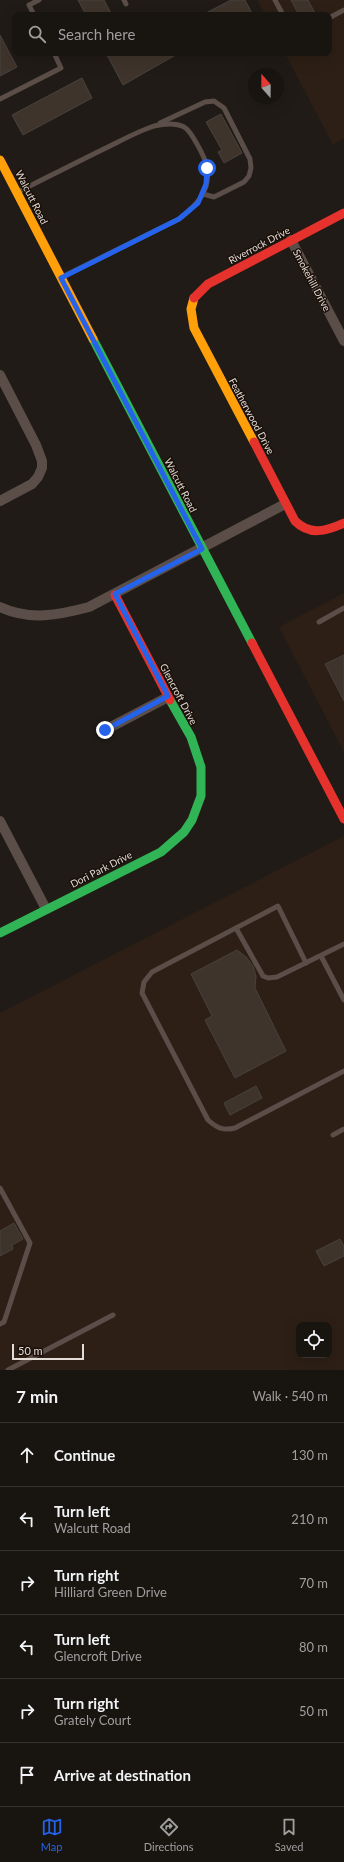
<!DOCTYPE html>
<meta charset="utf-8">
<style>
body{margin:0;font-family:Lato,sans-serif;background:#211d19;color:#f1f3f6}
.controls{position:absolute;right:12px;bottom:12px;display:grid;overflow:hidden;border-radius:8px;box-shadow:0 4px 16px #0002}
.controls button{width:36px;height:36px;display:grid;place-items:center;padding:0;border:0;border-bottom:1px solid #363330;background:#181410;color:#f1f3f6;font:20px sans-serif}
.compass{position:absolute;left:248px;top:68px;width:36px;height:36px;border-radius:50%;background:#181410;box-shadow:0 4px 16px #0002;rotate:339deg}
.scale{position:absolute;left:12px;bottom:10px;width:72px;box-sizing:border-box;padding-left:4px;border:2px solid #e2dbd6;border-top:0;font-size:11px;line-height:14px;white-space:nowrap;color:#e2dbd6;-webkit-text-stroke:3px #1a1009;paint-order:stroke}
.stop{position:absolute;width:12px;height:12px;margin:-9px;border:3px solid #2563eb;border-radius:50%;background:#fff}
.stop.end{background:#2563eb;border-color:#fff;box-shadow:0 1px 4px #0008}
.list{margin:0;padding:0;list-style:none}
h2{display:flex;justify-content:space-between;align-items:center;height:52px;margin:0;padding:0 16px;font-size:17px}
h2 small{font-size:13px;font-weight:400;color:#9f9e9f}
.list li{display:grid;grid-template-columns:26px 1fr auto;gap:12px;align-items:center;box-sizing:border-box;height:64px;padding:0 16px;border-top:1px solid #363330}
.list b{display:block;font-size:15px;white-space:nowrap}
.list p{margin:0;font-size:13px;white-space:nowrap;color:#9f9e9f}
.list em{font-size:13px;font-style:normal;color:#9f9e9f}
.icon{flex:none;width:22px;height:22px;fill:none;stroke:currentColor;stroke-width:2;stroke-linecap:round;stroke-linejoin:round}
.map{position:relative;flex:none;width:344px;height:1370px;overflow:hidden}
.search{position:absolute;background:#181410;box-shadow:0 4px 16px #0002;left:12px;right:12px;top:12px;height:44px;display:flex;align-items:center;gap:10px;box-sizing:border-box;padding:0 14px;border-radius:8px;color:#9f9e9f;font-size:15px}
.sheet{height:436px;background:#181410}
nav{display:flex;justify-content:space-around;align-items:center;box-sizing:border-box;height:56px;border-top:1px solid #363330;background:#181410;font-size:11px;color:#9f9e9f}
nav a{display:grid;justify-items:center;gap:2px}
nav .on{color:#2563eb}
.map>svg:first-child{display:block}
.built{fill:#2d1f15;fill-rule:evenodd}
.building{fill:#3f342b;stroke:#46423e}
.lines{fill:none;stroke-linecap:round;stroke-linejoin:round}
.lane{stroke:#5b4d48;stroke-width:5}
.street{stroke:#5b4d48;stroke-width:10}
.fast{stroke:#30b455;stroke-width:9}
.slow{stroke:#ff9f0a;stroke-width:9}
.jam{stroke:#e5322d;stroke-width:9}
.route{stroke:#2563eb;stroke-width:5}
.labels{text-anchor:middle;stroke-width:3;stroke-linejoin:round;paint-order:stroke}
.street-label{font-size:10px;fill:#e2dbd6;stroke:#1a1009}
</style>
<div class="map">
<svg width="344" height="1370" viewBox="0 0 344 1370">
<rect width="100%" height="100%" fill="#201b16"/>
<!-- built -->
<g class="built">
<polygon points="257,0 344,0 344,138 333,145 285,53 329,53 329,15 265,15"/>
<polygon points="344,593 344,752 279,627"/>
<path d="M344,836V1370H0V1013ZM299,1325H329V1355H299Z"/>
</g>
<!-- building -->
<g class="building">
<polygon points="78,0 104,0 112,15 86,15"/>
<polygon points="231,0 245,0 253,15 202,15"/>
<polygon points="291,0 308,0 316,15 299,15"/>
<polygon points="0,35 17,67 0,76"/>
<polygon points="106,53 179,53 123,85"/>
<polygon points="82,78 92,98 23,135 12,115"/>
<polygon points="221,114 242,153 224,163 218,152 222,150 206,122"/>
<polygon points="344,655 344,701 325,664"/>
<polygon points="237,950 246,957 253,966 256,976 255,988 286,1051 235,1078 205,1020 212,1016 191,974"/>
<polygon points="256,1086 262,1098 230,1115 224,1103"/>
<polygon points="14,1223 23,1239 12,1245 13,1249 0,1256 0,1231"/>
<polygon points="340,1239 344,1246 344,1256 324,1266 316,1251"/>
</g>
<g class="lines">
<!-- lane -->
<g class="lane">
<polyline points="124,0 126,4"/>
<polyline points="275,0 283,15"/>
<polyline points="34,15 29,5 39,0"/>
<polyline points="329,18 344,10"/>
<polyline points="0,99 61,68 54,53"/>
<polyline points="160,123 205,102 214,101 224,108 250,159 251,168 249,176 244,182 214,197 203,194"/>
<path d="M18,192C48,177 79,161 110,146C124,139 139,131 154,126C163,124 176,123 184,127C191,130 205,158 207,166C211,191 197,205 179,219L62,277"/>
<polyline points="319,622 344,608"/>
<polyline points="236,928 263,976 268,978 277,977 344,944"/>
<polyline points="321,956 344,1000"/>
<path d="M306,963L278,906L152,972L144,982L142,993L208,1120C217,1128 223,1131 235,1128L344,1071"/>
<polyline points="333,1135 344,1129"/>
<polyline points="0,1188 30,1243 4,1322 0,1324"/>
<polyline points="8,1370 113,1315"/>
</g>
<!-- street -->
<g class="street">
<polyline points="291,240 344,341"/>
<polyline points="0,375 36,445 42,461 42,468 38,477 32,484 0,501"/>
<path d="M0,607C30,621 59,615 89,607L285,504"/>
<polyline points="105,730 168,697"/>
<polyline points="0,821 46,909"/>
</g>
<!-- fast -->
<g class="fast">
<polyline points="93,339 252,643"/>
<polyline points="0,933 161,852 184,832 192,820 201,796 201,767 191,737 170,700"/>
</g>
<!-- slow -->
<g class="slow">
<polyline points="0,160 93,339"/>
<polyline points="194,298 191,309 194,328 254,442"/>
</g>
<!-- jam -->
<g class="jam">
<polyline points="194,298 208,284 344,213"/>
<path d="M254,442L295,521C310,536 326,531 344,523"/>
<polyline points="115,595 170,700"/>
<polyline points="252,643 344,819"/>
</g>
</g>
<g class="lines">
<!-- route -->
<polyline class="route" points="105,730 168,696 115,594 202,549 61,278 179,219 198,203 206,184 207,168"/>
</g>
<g class="labels">
<!-- street labels -->
<g class="street-label">
<text transform="translate(32 197) rotate(63)" y="4">Walcutt Road</text>
<text transform="translate(259 245) rotate(-28)" y="4">Riverrock Drive</text>
<text transform="translate(312 280) rotate(62)" y="4">Smokehill Drive</text>
<text transform="translate(252 416) rotate(62)" y="4">Featherwood Drive</text>
<text transform="translate(181 485) rotate(63)" y="4">Walcutt Road</text>
<text transform="translate(179 694) rotate(62)" y="4">Glencroft Drive</text>
<text transform="translate(101 869) rotate(-27)" y="4">Dori Park Drive</text>
</g>
</g>
</svg>
<div class="controls">
<button><svg class="icon" aria-label="locate" viewBox="0 0 24 24"><circle cx="12" cy="12" r="6"/><path d="M12 2v4M12 18v4M2 12h4M18 12h4"/></svg></button>
</div>
<svg class="compass" viewBox="-18 -18 36 36"><path d="M0-13l5 13h-10z" fill="#e53935"/><path d="M0 13l5-13h-10z" fill="#9f9e9f"/></svg>
<div class="scale">50 m</div>
<div class="stop" style="left:207px;top:168px"></div>
<div class="stop end" style="left:105px;top:730px"></div>
<div class="search"><svg class="icon" aria-label="search" viewBox="0 0 24 24"><circle cx="10" cy="10" r="6"/><path d="M15 15l6 6"/></svg>Search here</div>
</div>
<section class="sheet">
<h2>7 min<small>Walk · 540 m</small></h2>
<ul class="list">
<li><svg class="icon" aria-label="ahead" viewBox="0 0 24 24"><path d="M12 20V5M6 11l6-6 6 6"/></svg><div><b>Continue</b></div><em>130 m</em></li>
<li><svg class="icon" aria-label="left" viewBox="0 0 24 24"><path d="M17 20v-9H6M10 6l-5 5 5 5"/></svg><div><b>Turn left</b><p>Walcutt Road</p></div><em>210 m</em></li>
<li><svg class="icon" aria-label="right" viewBox="0 0 24 24"><path d="M7 20v-9h11M14 6l5 5-5 5"/></svg><div><b>Turn right</b><p>Hilliard Green Drive</p></div><em>70 m</em></li>
<li><svg class="icon" aria-label="left" viewBox="0 0 24 24"><path d="M17 20v-9H6M10 6l-5 5 5 5"/></svg><div><b>Turn left</b><p>Glencroft Drive</p></div><em>80 m</em></li>
<li><svg class="icon" aria-label="right" viewBox="0 0 24 24"><path d="M7 20v-9h11M14 6l5 5-5 5"/></svg><div><b>Turn right</b><p>Grately Court</p></div><em>50 m</em></li>
<li><svg class="icon" aria-label="arrive" viewBox="0 0 24 24"><path d="M6 21V4h12l-3 4 3 4H6"/></svg><div><b>Arrive at destination</b></div></li>
</ul>
</section>
<nav>
<a class="on"><svg class="icon" aria-label="map" viewBox="0 0 24 24"><path d="M3 6l6-2 6 2 6-2v14l-6 2-6-2-6 2zM9 4v14M15 6v14"/></svg>Map</a>
<a><svg class="icon" aria-label="directions" viewBox="0 0 24 24"><path d="M12 3l9 9-9 9-9-9zM9 14v-3h6M13 9l2 2-2 2"/></svg>Directions</a>
<a><svg class="icon" aria-label="saved" viewBox="0 0 24 24"><path d="M7 4h10v16l-5-4-5 4z"/></svg>Saved</a>
</nav>
